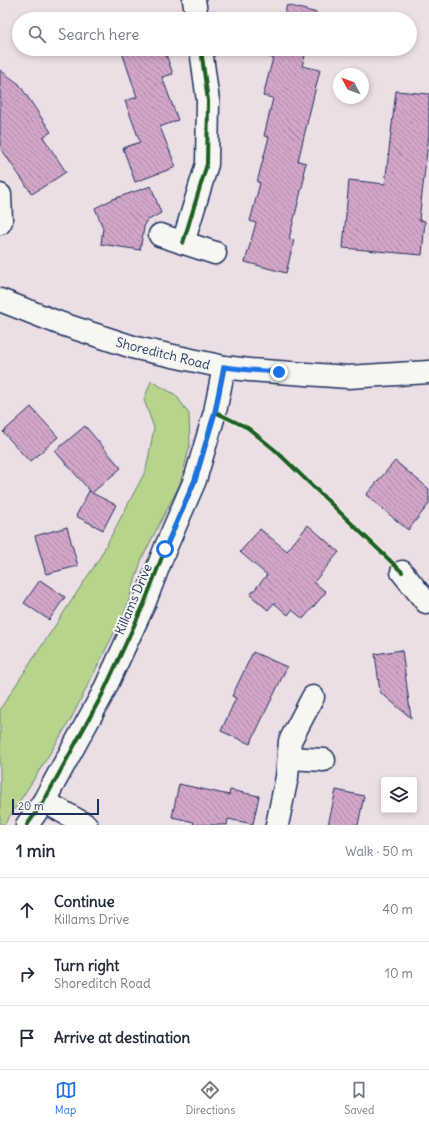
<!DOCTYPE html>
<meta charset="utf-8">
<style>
body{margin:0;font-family:Delius,sans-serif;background:#f2f2f3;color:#1f2937}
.controls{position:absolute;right:12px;bottom:12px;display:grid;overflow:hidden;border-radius:4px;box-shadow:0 2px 6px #0003}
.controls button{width:36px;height:36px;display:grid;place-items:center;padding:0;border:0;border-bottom:1px solid #e0e1e3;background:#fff;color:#1f2937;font:20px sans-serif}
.compass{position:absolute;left:333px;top:68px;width:36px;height:36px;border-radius:50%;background:#fff;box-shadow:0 2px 6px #0003;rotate:311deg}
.scale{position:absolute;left:12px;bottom:10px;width:87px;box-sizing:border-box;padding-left:4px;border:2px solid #1b2f5e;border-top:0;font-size:11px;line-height:14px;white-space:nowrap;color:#1b2f5e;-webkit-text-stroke:3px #f6f6f2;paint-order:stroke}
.stop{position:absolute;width:12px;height:12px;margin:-9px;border:3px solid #1a73e8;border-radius:50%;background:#fff}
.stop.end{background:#1a73e8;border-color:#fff;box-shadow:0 1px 4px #0008}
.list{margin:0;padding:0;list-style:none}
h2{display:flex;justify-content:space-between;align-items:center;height:52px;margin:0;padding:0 16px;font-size:17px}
h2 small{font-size:13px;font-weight:400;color:#747a83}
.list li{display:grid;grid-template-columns:26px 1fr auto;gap:12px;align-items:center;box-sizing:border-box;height:64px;padding:0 16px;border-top:1px solid #e0e1e3}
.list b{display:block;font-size:15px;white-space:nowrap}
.list p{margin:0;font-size:13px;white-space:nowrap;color:#747a83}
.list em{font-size:13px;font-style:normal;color:#747a83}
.icon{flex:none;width:22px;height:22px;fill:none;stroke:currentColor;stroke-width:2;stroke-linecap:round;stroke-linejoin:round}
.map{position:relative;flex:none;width:429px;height:825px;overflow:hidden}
.search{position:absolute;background:#fff;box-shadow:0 2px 6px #0003;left:12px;right:12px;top:12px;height:44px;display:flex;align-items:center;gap:10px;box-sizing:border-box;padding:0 14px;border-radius:22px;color:#747a83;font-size:15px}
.sheet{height:244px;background:#fff}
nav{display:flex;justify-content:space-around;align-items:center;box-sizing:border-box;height:56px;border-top:1px solid #e0e1e3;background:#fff;font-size:11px;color:#747a83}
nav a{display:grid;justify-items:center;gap:2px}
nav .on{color:#1a73e8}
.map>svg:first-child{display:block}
.green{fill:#b6d48c;stroke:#688275}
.building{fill:url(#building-back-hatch);stroke:#1b2f5e}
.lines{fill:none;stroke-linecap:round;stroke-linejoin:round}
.minor-casing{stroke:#1b2f5e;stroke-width:25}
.secondary-casing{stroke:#1b2f5e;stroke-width:25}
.minor{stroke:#f6f6f2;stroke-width:22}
.secondary{stroke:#f6f6f2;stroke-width:22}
.cycleway-casing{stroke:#f6f6f2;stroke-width:6}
.cycleway{stroke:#1b5e20;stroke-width:4}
.route{stroke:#1a73e8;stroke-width:5}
.labels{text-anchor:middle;stroke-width:4;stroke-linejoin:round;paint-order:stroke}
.street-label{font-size:13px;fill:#1b2f5e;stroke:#f6f6f2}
</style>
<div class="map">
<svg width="429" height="825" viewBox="0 0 429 825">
<defs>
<pattern id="building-back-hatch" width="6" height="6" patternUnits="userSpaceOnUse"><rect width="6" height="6" fill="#d3a6c8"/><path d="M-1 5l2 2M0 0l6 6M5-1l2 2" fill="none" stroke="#aa88a6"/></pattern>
</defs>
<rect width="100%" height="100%" fill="#ecdee5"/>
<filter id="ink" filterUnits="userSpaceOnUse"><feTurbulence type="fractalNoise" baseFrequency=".025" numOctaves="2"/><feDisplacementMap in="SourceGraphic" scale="8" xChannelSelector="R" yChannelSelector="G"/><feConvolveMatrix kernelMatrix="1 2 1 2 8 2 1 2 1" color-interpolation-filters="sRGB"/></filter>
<g filter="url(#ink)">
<!-- green -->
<polygon class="green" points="151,381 176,395 189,414 190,445 180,484 142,558 126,609 71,719 36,776 4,825 0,825 0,709 99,559 146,470 154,428 144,400"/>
<!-- building -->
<g class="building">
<polygon points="287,5 317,13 316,19 277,19 278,13 284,15"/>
<polygon points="121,49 164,49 173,74 162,77 178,120 160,127 176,167 135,182 123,148 140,142 125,101 137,97"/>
<polygon points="268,49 307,49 302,66 320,70 298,161 306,163 303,174 305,175 289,239 294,240 286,273 245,262 256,223 250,221 260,183 257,182 269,137 264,136 273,98 263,96 273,58 266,56"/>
<polygon points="0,70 19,84 51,132 43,137 66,172 32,194 0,147"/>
<polygon points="396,91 429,94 429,134 419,220 425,221 422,255 343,248 349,180 385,184"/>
<polygon points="151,186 161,213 145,222 140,250 101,244 103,228 95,208 113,199"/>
<polygon points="31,407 58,437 30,462 3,432"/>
<polygon points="85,426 121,468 92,493 116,505 103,530 76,516 89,491 91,492 55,451"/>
<polygon points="395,461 429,489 429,504 408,530 366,495"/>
<polygon points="308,525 339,552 314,582 326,592 303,619 292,610 288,615 274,603 268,610 250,595 267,575 240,552 260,529 287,551"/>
<polygon points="67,527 78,566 46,574 35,536"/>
<polygon points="40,580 65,597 49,620 24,603"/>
<polygon points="402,650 411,718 380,692 375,654"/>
<polygon points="253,652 287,667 250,744 221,731 236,698 232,696"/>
<polygon points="179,784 229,795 230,790 259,796 253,824 228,819 227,825 193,825 194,822 172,817"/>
<polygon points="336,790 364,796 358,825 328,825"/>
</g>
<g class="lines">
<defs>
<g id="minor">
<polyline points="194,0 197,19"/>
<polyline points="0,195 1,221 0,223"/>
<polyline points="160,235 215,253"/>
<polyline points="183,243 207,164 208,101 201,49"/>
<polyline points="402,572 426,602"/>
<polyline points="289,758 324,760"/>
<polyline points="44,801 86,825"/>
<polyline points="27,825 44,801 102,695 144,604 165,549 195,480 215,412 224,367"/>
<polyline points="277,825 287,777 290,741 313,697"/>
</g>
<polyline id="secondary" points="0,300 59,323 136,348 224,367 250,370 348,377 429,372"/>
</defs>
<!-- minor casing -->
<use href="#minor" class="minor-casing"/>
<!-- secondary casing -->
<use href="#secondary" class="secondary-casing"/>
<!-- minor -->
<use href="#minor" class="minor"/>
<!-- secondary -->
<use href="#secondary" class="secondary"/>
<defs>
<g id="cycleway">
<polyline points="183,243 207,164 208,101 201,49"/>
<polyline points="215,412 248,428 275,450 402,572"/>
<polyline points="27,825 44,801 102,695 144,604 165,549 195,480 215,412 224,367"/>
</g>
</defs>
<!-- cycleway casing -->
<use href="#cycleway" class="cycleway-casing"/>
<!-- cycleway -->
<use href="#cycleway" class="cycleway"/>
</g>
</g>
<g class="lines" filter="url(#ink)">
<!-- route -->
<polyline class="route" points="165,549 195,480 215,412 224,367 250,370 279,372"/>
</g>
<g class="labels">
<!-- street labels -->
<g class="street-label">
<text transform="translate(163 353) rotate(14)" y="5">Shoreditch Road</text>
<text transform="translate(133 599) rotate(-67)" y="5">Killams Drive</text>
</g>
</g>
</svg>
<div class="controls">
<button><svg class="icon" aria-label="layers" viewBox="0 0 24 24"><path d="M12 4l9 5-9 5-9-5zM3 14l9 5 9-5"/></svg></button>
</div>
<svg class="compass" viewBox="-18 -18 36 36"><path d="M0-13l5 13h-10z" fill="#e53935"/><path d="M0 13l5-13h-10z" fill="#747a83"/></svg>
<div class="scale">20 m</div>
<div class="stop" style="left:165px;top:549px"></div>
<div class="stop end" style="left:279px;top:372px"></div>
<div class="search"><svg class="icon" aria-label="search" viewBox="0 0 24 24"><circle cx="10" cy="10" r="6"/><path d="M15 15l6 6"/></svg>Search here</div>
</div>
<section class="sheet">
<h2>1 min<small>Walk · 50 m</small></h2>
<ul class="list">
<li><svg class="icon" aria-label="ahead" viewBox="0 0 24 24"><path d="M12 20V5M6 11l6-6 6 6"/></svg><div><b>Continue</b><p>Killams Drive</p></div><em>40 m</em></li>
<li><svg class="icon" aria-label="right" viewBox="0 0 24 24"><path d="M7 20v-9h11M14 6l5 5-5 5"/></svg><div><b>Turn right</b><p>Shoreditch Road</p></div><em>10 m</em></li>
<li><svg class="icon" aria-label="arrive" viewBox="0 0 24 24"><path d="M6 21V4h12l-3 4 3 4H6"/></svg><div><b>Arrive at destination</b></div></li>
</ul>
</section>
<nav>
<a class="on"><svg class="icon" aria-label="map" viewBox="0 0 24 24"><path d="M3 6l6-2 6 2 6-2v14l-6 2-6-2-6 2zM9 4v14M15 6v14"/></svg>Map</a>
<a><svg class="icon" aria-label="directions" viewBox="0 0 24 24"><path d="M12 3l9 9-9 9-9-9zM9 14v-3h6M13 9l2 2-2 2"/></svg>Directions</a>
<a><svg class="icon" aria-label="saved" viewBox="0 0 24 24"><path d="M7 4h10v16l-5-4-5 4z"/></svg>Saved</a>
</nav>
